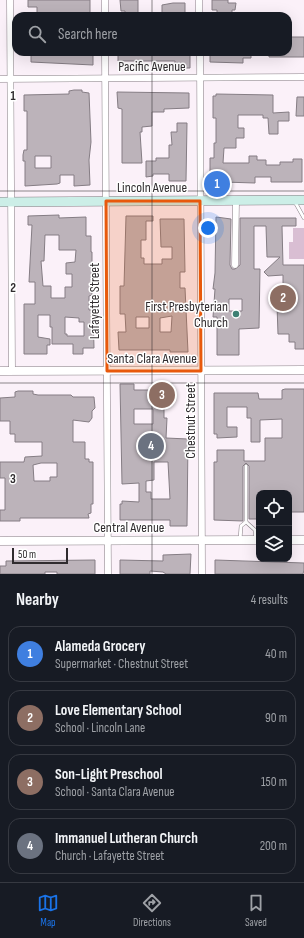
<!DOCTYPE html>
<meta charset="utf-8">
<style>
body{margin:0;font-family:"Sofia Sans Condensed",sans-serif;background:#20242c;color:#f1f3f6}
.controls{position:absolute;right:12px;bottom:12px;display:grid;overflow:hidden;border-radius:8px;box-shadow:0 4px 16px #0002}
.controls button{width:36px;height:36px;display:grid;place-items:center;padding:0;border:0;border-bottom:1px solid #363941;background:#171b24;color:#f1f3f6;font:20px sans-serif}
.scale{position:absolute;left:12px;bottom:10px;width:56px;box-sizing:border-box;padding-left:4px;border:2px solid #302c2f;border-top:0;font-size:11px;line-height:14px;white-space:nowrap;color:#302c2f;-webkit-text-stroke:3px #fff;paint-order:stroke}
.you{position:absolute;left:208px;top:228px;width:14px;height:14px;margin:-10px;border:3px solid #fff;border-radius:50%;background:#1a73e8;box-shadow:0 0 0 6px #1a73e833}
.badge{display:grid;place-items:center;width:26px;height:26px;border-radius:50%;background:#1a73e8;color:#fff;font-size:13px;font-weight:700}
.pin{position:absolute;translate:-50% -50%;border:2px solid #fff;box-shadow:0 1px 4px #0006}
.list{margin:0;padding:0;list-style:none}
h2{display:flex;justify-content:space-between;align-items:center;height:52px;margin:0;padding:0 16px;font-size:17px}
h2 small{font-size:13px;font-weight:400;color:#9ea1a6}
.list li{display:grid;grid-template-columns:26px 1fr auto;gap:12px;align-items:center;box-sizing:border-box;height:56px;margin:0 8px 8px;padding:0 8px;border:1px solid #363941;border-radius:12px}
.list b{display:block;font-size:15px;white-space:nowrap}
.list p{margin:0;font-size:13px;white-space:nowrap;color:#9ea1a6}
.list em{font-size:13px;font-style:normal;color:#9ea1a6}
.icon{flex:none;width:22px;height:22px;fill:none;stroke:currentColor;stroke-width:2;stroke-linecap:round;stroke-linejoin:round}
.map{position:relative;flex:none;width:304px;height:574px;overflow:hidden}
.search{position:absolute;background:#171b24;box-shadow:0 4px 16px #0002;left:12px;right:12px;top:12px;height:44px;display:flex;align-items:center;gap:10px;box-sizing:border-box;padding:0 14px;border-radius:12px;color:#9ea1a6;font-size:15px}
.sheet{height:308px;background:#171b24}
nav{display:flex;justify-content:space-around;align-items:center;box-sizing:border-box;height:56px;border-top:1px solid #363941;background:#171b24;font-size:11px;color:#9ea1a6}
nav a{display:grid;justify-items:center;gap:2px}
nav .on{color:#1a73e8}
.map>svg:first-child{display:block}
.green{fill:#d9bed3}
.building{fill:#bcb3ba;stroke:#857d84;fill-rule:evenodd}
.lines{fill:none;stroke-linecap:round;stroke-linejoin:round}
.service-casing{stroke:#877f85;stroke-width:4}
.minor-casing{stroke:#877f85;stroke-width:7}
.tertiary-casing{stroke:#877f85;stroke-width:9}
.secondary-casing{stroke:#877f85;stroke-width:10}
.service{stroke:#fff;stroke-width:3}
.minor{stroke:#fff;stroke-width:6}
.tertiary{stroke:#fff;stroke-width:8}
.secondary{stroke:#cceee7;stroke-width:9}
.marked{fill:#e8590c;fill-opacity:0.2;stroke:#e8590c;stroke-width:3;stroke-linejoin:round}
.grid{fill:none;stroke:#302c2f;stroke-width:1;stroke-opacity:0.55}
.poi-dot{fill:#3d8073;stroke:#fff;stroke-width:1.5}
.labels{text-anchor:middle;stroke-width:3;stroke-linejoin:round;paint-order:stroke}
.street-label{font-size:14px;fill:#302c2f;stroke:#fff}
.poi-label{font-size:14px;fill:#302c2f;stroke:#fff;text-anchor:end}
.grid-label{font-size:13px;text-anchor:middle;font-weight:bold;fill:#302c2f;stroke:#fff;stroke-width:3;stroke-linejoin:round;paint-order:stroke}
</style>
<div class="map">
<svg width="304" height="574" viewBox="0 0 304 574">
<rect width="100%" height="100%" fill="#fbf1f9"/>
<!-- green -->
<polygon class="green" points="293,228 304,228 304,259 289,259 289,242 293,242"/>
<!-- building -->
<g class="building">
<polygon points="28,0 90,0 90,16 72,16 72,14 37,16 37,7 28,7"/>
<polygon points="120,0 138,0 138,14 125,14 125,11 121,11"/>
<polygon points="212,0 228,0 228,3 236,3 235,10 232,10 232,16 217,16 217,10 212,10"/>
<polygon points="173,3 185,3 185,16 162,16 162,5"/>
<polygon points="288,37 304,37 304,57 269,57 269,52 288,52"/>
<polygon points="31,52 93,53 93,65 31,62"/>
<polygon points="118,52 190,52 190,68 175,68 175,61 118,61"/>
<polygon points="210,52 251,52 251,58 243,58 243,63 210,62"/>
<path d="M74,90H82V92L89,93L91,142L89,160L90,185L74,186V175H60V183L57,184L25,186V161H23V155L24,150H27V111H24V95L69,94V91ZM35,156H51V168H35Z"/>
<polygon points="117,92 189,93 189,108 164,109 164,112 152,112 152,126 142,127 142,132 140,132 142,163 122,163 122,109 118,108"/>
<polygon points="216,94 273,95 273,113 289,112 289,121 278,121 278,134 269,134 268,118 263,118 263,115 238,115 238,128 244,128 244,138 236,138 236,148 224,148 223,163 249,163 249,156 257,156 257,160 266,160 266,165 280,165 280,162 293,162 293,159 302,159 302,182 271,182 271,177 255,177 255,183 223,182 223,187 210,187 210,158 214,158 214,143 216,143 216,118 213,118 213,96 216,96"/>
<polygon points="297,97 304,97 304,116 296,116"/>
<polygon points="177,123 187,123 186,181 169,181 169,174 153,174 153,176 146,177 146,161 156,161 156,158 169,158 169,145 172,145 171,132 177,132"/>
<path d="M59,215V218L86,217V236H91V252H92V295L89,296V310H93L94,348H83V354H73V344H52V327H50V315H38V337L50,339V345H47V354H24V304H35V282H29L32,225H28V216ZM45,235H59V250H76L75,262L66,263V274H72V287H65V298H51V286H43L41,261H44ZM65,317L79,318V322H84V336H67V334H65Z"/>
<path d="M126,216H153V221H146V240H141V258H144V264H162V259H172V247H161L160,219H184L185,272H180V288H185L188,352H170V350H119L118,332H126L125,314H120V286H124ZM172,316L171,332H160V318ZM136,317H149V328H136Z"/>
<path d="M216,217L231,219L230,265L232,269H235L240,265V218H296V226H282L283,265H304V349H295V342H289V334H278L277,305L278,296H283V275L268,276L264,272L280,257H267L266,226H254V269H260L259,328L239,329V355H217V317H213L215,289H213L215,273ZM229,299H242V311H229Z"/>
<path d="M120,384H134V390H174V401H164V418H167L166,438L188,439L187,526H170V520H120V504H122V501L139,502V483L122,484ZM134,409H153V424H134ZM154,462H168L170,499H151V492H146V481L154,480Z"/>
<polygon points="285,389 304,389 304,512 289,512 289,493 259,493 259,519 249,519 249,466 246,463 243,466 243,521 214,520 214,462 217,462 217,450 244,450 244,461 265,461 265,438 282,438 282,419 260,420 260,442 251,442 251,418 247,418 247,407 227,407 227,427 237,427 237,437 217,438 217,434 214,434 214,393 258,393 259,399 282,399 282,390"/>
<path d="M18,391H33V394L38,395H71L73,397H94L95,408L92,411V418L89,422L73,420V442H85V459H89V462H93V504H91V513L88,514L89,518H20V521H0V510H5V478H0V462H24L25,457L42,456V442H15V434H10V421H0V398L15,397V392ZM41,463H57V477H50V481H34L33,465Z"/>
<polygon points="191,554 190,574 166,574 163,572 150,571 150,574 120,574 120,560 163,561 163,555"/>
<polygon points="95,560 95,574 57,574 57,572 45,572 45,574 0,574 0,566 6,566 6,561"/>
<polygon points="215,560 304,563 304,570 303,574 215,574"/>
</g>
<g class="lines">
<defs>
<g id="service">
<polyline points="295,202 304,218"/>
<polyline points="246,522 255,530 256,540"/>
<polyline points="240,540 241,526 246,522 246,466"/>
</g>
<g id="minor">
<polyline points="10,0 12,371"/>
<polyline points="105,0 105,16"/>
<polyline points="199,0 199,16"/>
<polyline points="105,52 108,574"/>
<polyline points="200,52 202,574"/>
<polyline points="0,79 304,77"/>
<polyline points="235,265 236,201"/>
</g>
<g id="tertiary">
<polyline points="0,371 304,370"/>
<polyline points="289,540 304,540"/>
<polyline points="0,541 259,540"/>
</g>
<polyline id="secondary" points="0,202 304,200"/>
</defs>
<!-- service casing -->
<use href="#service" class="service-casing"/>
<!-- minor casing -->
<use href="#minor" class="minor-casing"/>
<!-- tertiary casing -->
<use href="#tertiary" class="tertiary-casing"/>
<!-- secondary casing -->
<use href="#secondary" class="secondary-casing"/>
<!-- service -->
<use href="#service" class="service"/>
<!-- minor -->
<use href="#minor" class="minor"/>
<!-- tertiary -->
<use href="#tertiary" class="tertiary"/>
<!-- secondary -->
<use href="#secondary" class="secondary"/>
</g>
<!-- marked area -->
<path class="marked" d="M106,201H200L201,371H107Z"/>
<!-- grid -->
<path class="grid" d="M152,0V16M152,52V574M0,191H304M0,383H304"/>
<!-- markers -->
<circle class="poi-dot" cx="236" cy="314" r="4"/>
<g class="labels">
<!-- street labels -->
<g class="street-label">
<text x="152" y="71">Pacific Avenue</text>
<text x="152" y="192">Lincoln Avenue</text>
<text transform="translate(94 301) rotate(-90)" y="5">Lafayette Street</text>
<text x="152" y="363">Santa Clara Avenue</text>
<text transform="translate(190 421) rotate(-90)" y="5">Chestnut Street</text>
<text x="129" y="532">Central Avenue</text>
</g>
<!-- poi labels -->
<g class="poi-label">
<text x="228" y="311">First Presbyterian<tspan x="228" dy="16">Church</tspan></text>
</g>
</g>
<g class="grid-label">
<text x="13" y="100">1</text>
<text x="13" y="292">2</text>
<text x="13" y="483">3</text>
</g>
</svg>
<div class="controls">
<button><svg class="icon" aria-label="locate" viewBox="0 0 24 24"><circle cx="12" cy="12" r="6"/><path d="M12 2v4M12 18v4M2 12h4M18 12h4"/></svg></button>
<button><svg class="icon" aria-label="layers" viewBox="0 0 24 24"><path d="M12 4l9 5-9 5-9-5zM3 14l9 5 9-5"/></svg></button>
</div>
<div class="scale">50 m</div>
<div class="you"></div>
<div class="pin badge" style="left:217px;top:184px;background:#3f7fe0">1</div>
<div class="pin badge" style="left:283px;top:298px;background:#8d6e63">2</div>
<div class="pin badge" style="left:162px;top:395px;background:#8d6e63">3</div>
<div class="pin badge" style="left:151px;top:446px;background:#6b7280">4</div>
<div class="search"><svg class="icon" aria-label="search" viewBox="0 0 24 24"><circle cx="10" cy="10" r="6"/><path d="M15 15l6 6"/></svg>Search here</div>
</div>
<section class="sheet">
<h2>Nearby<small>4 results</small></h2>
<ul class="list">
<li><span class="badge" style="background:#3f7fe0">1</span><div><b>Alameda Grocery</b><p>Supermarket · Chestnut Street</p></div><em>40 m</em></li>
<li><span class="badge" style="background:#8d6e63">2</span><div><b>Love Elementary School</b><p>School · Lincoln Lane</p></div><em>90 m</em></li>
<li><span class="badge" style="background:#8d6e63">3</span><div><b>Son-Light Preschool</b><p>School · Santa Clara Avenue</p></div><em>150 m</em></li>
<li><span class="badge" style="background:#6b7280">4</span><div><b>Immanuel Lutheran Church</b><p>Church · Lafayette Street</p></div><em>200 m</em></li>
</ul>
</section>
<nav>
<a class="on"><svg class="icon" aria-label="map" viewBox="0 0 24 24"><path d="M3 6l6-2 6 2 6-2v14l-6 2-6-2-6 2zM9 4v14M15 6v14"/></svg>Map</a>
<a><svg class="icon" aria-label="directions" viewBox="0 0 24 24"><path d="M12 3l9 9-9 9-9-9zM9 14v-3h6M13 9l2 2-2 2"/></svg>Directions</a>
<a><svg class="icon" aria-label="saved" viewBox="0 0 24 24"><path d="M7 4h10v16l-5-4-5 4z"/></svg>Saved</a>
</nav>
